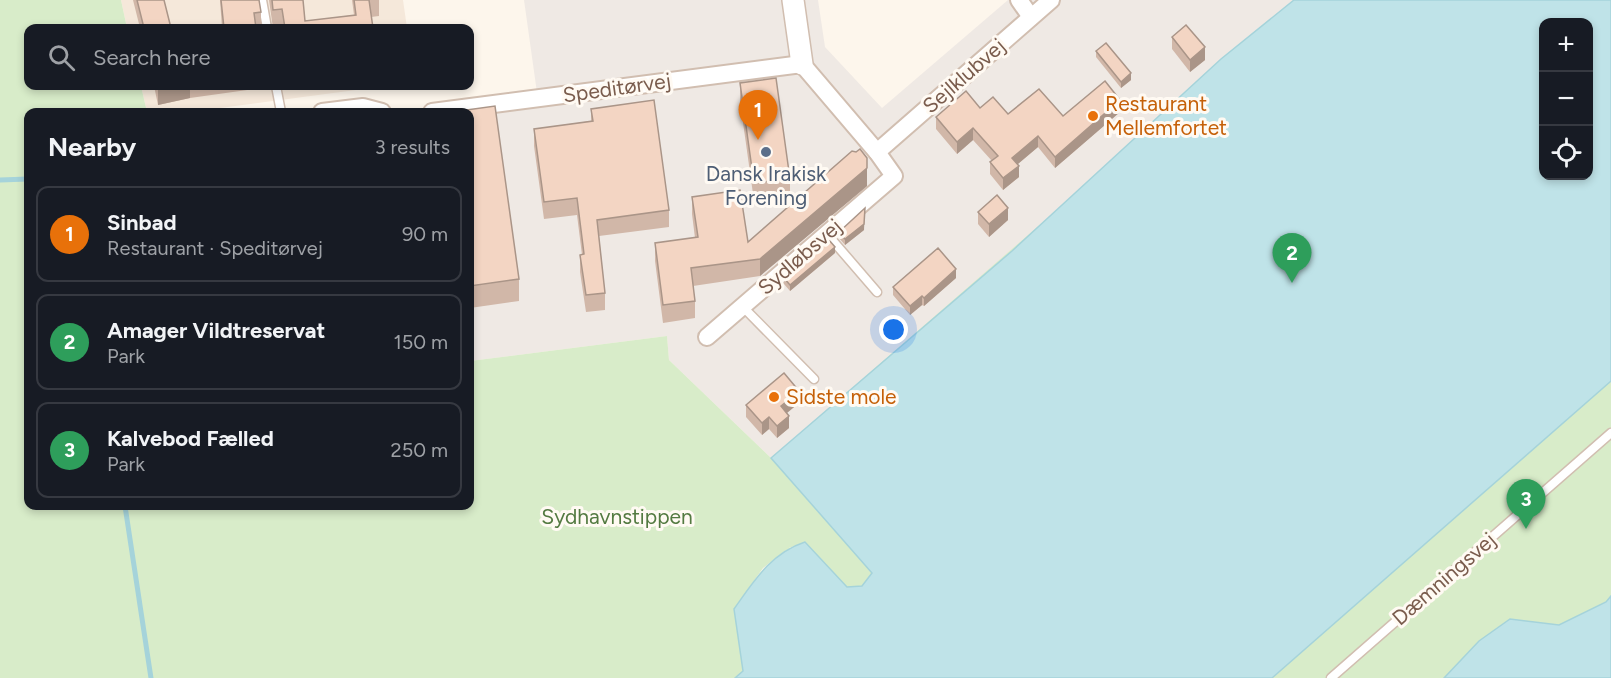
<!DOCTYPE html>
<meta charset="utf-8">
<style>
body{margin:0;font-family:Figtree,sans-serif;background:#20242c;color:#f1f3f6}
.controls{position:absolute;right:18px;top:18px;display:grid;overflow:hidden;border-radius:12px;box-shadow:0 3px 9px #0003}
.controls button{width:54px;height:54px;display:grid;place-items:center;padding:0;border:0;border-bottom:2px solid #363941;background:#171b24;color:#f1f3f6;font:30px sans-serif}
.you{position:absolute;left:894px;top:330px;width:21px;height:21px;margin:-15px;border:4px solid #fff;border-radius:50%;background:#1a73e8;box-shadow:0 0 0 9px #1a73e833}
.badge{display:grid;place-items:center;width:39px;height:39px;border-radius:50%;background:#8c9099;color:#fff;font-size:20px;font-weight:700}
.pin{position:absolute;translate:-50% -50px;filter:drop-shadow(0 2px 3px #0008)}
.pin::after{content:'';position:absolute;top:32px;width:21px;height:18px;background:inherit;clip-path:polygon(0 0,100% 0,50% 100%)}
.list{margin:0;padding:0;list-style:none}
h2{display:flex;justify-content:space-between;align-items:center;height:78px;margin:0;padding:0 24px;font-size:26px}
h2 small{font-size:20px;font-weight:400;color:#9ea1a6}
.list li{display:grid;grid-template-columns:39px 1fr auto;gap:18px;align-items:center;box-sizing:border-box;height:96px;margin:0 12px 12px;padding:0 12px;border:2px solid #363941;border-radius:12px}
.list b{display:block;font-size:22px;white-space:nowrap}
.list p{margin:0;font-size:20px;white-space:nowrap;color:#9ea1a6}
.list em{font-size:20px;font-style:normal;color:#9ea1a6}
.icon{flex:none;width:33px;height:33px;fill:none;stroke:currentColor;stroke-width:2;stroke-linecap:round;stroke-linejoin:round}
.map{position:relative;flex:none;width:1611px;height:678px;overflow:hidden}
.search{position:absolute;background:#171b24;box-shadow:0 3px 9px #0003;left:24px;top:24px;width:450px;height:66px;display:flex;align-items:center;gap:15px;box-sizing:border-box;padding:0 21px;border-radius:12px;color:#9ea1a6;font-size:22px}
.panel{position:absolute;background:#171b24;box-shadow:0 3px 9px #0003;left:24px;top:108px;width:450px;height:402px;border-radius:12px}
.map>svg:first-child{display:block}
.residential{fill:#f5e8da}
.industrial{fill:#efe9e4}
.green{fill:#d8ecc9;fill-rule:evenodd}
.water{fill:#bfe3e8;stroke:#a5d3da;stroke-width:1.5;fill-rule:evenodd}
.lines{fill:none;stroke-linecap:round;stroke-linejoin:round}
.stream{stroke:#a5d3da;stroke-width:5}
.service-casing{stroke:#d1beb0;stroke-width:11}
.minor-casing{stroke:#d1beb0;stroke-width:20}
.tertiary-casing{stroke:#d1beb0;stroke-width:24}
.service{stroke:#fff;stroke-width:8}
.minor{stroke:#fff;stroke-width:16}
.tertiary{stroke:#fff;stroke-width:21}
.wall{fill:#d1b7a8}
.shaded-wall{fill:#aa9588}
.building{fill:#f3d5c3;stroke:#aa9588;stroke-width:1.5}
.food-dot{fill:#e8710a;stroke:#fffaf3;stroke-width:2}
.service-dot{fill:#5c6f8a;stroke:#fffaf3;stroke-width:2}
.labels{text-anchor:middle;stroke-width:6;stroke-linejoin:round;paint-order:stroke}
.street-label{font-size:21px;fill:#7a5c4d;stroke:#fffaf3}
.food-label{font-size:21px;fill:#c56008;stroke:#fffaf3;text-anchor:start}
.service-label{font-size:21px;fill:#4e5e75;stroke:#fffaf3}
.park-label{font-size:21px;fill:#537a41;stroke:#fffaf3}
</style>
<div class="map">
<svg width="1611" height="678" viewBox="0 0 1611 678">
<rect width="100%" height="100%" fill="#fdf6ec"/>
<!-- residential -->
<g class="residential">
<polygon points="121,0 403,0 407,28 127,28"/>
<polygon points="141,86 386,86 190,112 147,112"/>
</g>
<!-- industrial -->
<polygon class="industrial" points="524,0 818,0 825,47 882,108 1008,0 1294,0 1221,59 1012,251 771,458 669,360 667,336 470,361 470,114 539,107"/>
<!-- green -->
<path class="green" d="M0,0H121L127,28H28V86H141L147,112H28V506H470V361L667,336L669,360L771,458L829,524L782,449L1298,0H1611V678H0ZM1544,22H1588V176H1544ZM805,542L824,563L789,548ZM786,550L740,644L734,609L763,568Z"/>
<!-- water -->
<g class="water">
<path d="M1294,0H1611V381L1272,678H735L743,671L734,609C754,581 771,553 805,542L847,587L862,586L872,573L771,458L1012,251L1221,59ZM1544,22H1588V176H1544Z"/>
<polygon points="1611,596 1611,678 1444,678 1479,641 1510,619 1559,625 1606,602"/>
</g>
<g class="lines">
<!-- stream -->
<g class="stream">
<polyline points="0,180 28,179"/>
<polyline points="125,506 151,678"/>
</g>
<defs>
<g id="service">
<polyline points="262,0 267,28"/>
<polyline points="276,86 281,112"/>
<polyline points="827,234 877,292"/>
<polyline points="742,306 814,379"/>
<polyline points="1331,678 1611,433"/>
</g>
<g id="minor">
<polyline points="1019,0 1031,17"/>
<polyline points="322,112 363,107 382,112"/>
<polyline points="432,112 802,64 877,152 894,176 707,337"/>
<polyline points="877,152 1051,0"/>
</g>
<polyline id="tertiary" points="793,0 802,64"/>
</defs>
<!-- service casing -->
<use href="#service" class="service-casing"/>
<!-- minor casing -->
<use href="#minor" class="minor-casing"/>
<!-- tertiary casing -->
<use href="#tertiary" class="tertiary-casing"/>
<!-- service -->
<use href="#service" class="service"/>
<!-- minor -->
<use href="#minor" class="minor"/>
<!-- tertiary -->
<use href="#tertiary" class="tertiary"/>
</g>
<!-- wall -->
<g class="wall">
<polygon points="133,0 164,0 171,28 140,28"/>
<polygon points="220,0 259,0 261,12 261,28 222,28"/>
<polygon points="269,0 303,0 305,21 354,15 352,0 379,0 379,16 371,17 373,28 282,28 282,26 273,28"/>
<polygon points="1172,37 1205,60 1190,72 1172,49"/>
<polygon points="1096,51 1131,80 1121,88 1096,57"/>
<polygon points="740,83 790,179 790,196 754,201 740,101"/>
<polygon points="154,86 262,86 262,88 190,98 158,105"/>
<polygon points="980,108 1008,114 1063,116 1120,112 1055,168 1038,147 1018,164 1019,177 1003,190 990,174 990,162 992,161 973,140 957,154 936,129 936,117"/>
<polygon points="591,109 669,210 669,227 599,236 605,293 605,310 586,312 580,272 580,255 582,255 577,215 544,219 534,146 534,129 591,121"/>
<polygon points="470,112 519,279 519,301 470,308"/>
<polygon points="867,176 867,186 760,276 693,286 695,301 695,318 663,323 655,261 655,243 695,238 692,214 692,197 748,242"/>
<polygon points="978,212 1008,220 989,237 978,224"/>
<polygon points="864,230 845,245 839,238 839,232"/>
<polygon points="835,253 790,291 784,284 784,278"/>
<polygon points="956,278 924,306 922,305 910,315 893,295 893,287"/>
<polygon points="799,403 786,413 789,428 777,438 769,429 762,435 746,417 746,405"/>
</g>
<!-- shaded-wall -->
<g class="shaded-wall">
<polygon points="1205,47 1205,60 1190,72 1190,60"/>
<polygon points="1131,73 1131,80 1121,88 1121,82"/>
<polygon points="167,86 190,86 190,98 158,105 158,88"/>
<polygon points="1120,100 1120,112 1055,168 1055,157"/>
<polygon points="973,128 973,140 957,154 957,142"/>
<polygon points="1038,136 1038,147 1012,169 1012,158"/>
<polygon points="867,158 867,186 760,276 760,259"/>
<polygon points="1019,166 1019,177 1003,190 1003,178"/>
<polygon points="865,208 864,230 845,245 845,239"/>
<polygon points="1008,208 1008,220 989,237 989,224"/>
<polygon points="835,247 835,253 790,291 790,285"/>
<polygon points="956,269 956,278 924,306 924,298"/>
<polygon points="922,296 922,305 910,315 910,306"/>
<polygon points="799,391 799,403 781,418 781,406"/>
<polygon points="789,416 789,428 777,438 777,426"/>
<polygon points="769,417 769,429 762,435 762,423"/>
</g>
<!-- building -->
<g class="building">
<polygon points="137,0 164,0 171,28 144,28"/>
<polygon points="221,0 259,0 261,12 254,13 256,28 224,28"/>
<polygon points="272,0 303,0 305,21 356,15 354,0 369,0 373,28 285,28 282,9 273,10"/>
<polygon points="1186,25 1205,47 1190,60 1172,37"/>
<polygon points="1106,43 1131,73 1121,82 1096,51"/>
<polygon points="776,78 790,179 754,183 740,83"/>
<polygon points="1105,81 1120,100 1055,157 1038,136 1012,158 1019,166 1003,178 990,162 998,156 973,128 957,142 936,117 966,91 980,108 993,97 1008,114 1039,89 1063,116"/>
<polygon points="654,100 669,210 597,220 605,293 586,295 580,255 584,254 577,198 544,202 534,129 593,121 591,109"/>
<polygon points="495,106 519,279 470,286 470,112 452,112"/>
<polygon points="860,149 867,158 867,168 760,259 691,268 695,301 663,305 655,243 698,237 692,197 740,190 748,242 852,151 856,152"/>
<polygon points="997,195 1008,208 989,224 978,212"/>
<polygon points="865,208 864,224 845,239 839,232"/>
<polygon points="829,240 835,247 790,285 784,278"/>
<polygon points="938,248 956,269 924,298 922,296 910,306 893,287"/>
<polygon points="784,373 799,391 781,406 789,416 777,426 769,417 762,423 746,405"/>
</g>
<!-- markers -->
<g class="food-dot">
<circle cx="1093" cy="116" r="6"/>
<circle cx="774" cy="397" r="6"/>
</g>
<circle class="service-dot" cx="766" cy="152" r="6"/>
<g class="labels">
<!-- street labels -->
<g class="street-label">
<text transform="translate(964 76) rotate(-41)" y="7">Sejlklubvej</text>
<text transform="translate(617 88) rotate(-8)" y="7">Speditørvej</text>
<text transform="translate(800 257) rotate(-41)" y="7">Sydløbsvej</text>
<text transform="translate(1444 579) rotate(-41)" y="7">Dæmningsvej</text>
</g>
<!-- food labels -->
<g class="food-label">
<text x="1105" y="111">Restaurant<tspan x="1105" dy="24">Mellemfortet</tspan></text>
<text x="786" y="404">Sidste mole</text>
</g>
<!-- service labels -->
<g class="service-label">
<text x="766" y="181">Dansk Irakisk<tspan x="766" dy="24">Forening</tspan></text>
</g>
<!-- park labels -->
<g class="park-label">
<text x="617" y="524">Sydhavnstippen</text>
</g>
</g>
</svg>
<div class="controls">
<button>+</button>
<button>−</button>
<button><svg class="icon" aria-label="locate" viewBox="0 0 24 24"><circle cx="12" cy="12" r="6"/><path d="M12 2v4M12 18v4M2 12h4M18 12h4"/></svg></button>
</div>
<div class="you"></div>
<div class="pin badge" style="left:758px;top:140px;background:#e8710a">1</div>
<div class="pin badge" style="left:1292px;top:283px;background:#2e9e5b">2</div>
<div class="pin badge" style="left:1526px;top:529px;background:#2e9e5b">3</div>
<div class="search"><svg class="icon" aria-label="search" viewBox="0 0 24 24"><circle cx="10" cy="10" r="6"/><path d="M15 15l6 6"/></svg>Search here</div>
<section class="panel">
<h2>Nearby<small>3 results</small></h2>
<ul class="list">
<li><span class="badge" style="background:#e8710a">1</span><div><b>Sinbad</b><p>Restaurant · Speditørvej</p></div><em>90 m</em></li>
<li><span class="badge" style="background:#2e9e5b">2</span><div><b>Amager Vildtreservat</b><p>Park</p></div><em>150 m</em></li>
<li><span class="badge" style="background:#2e9e5b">3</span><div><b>Kalvebod Fælled</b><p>Park</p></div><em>250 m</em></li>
</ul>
</section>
</div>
